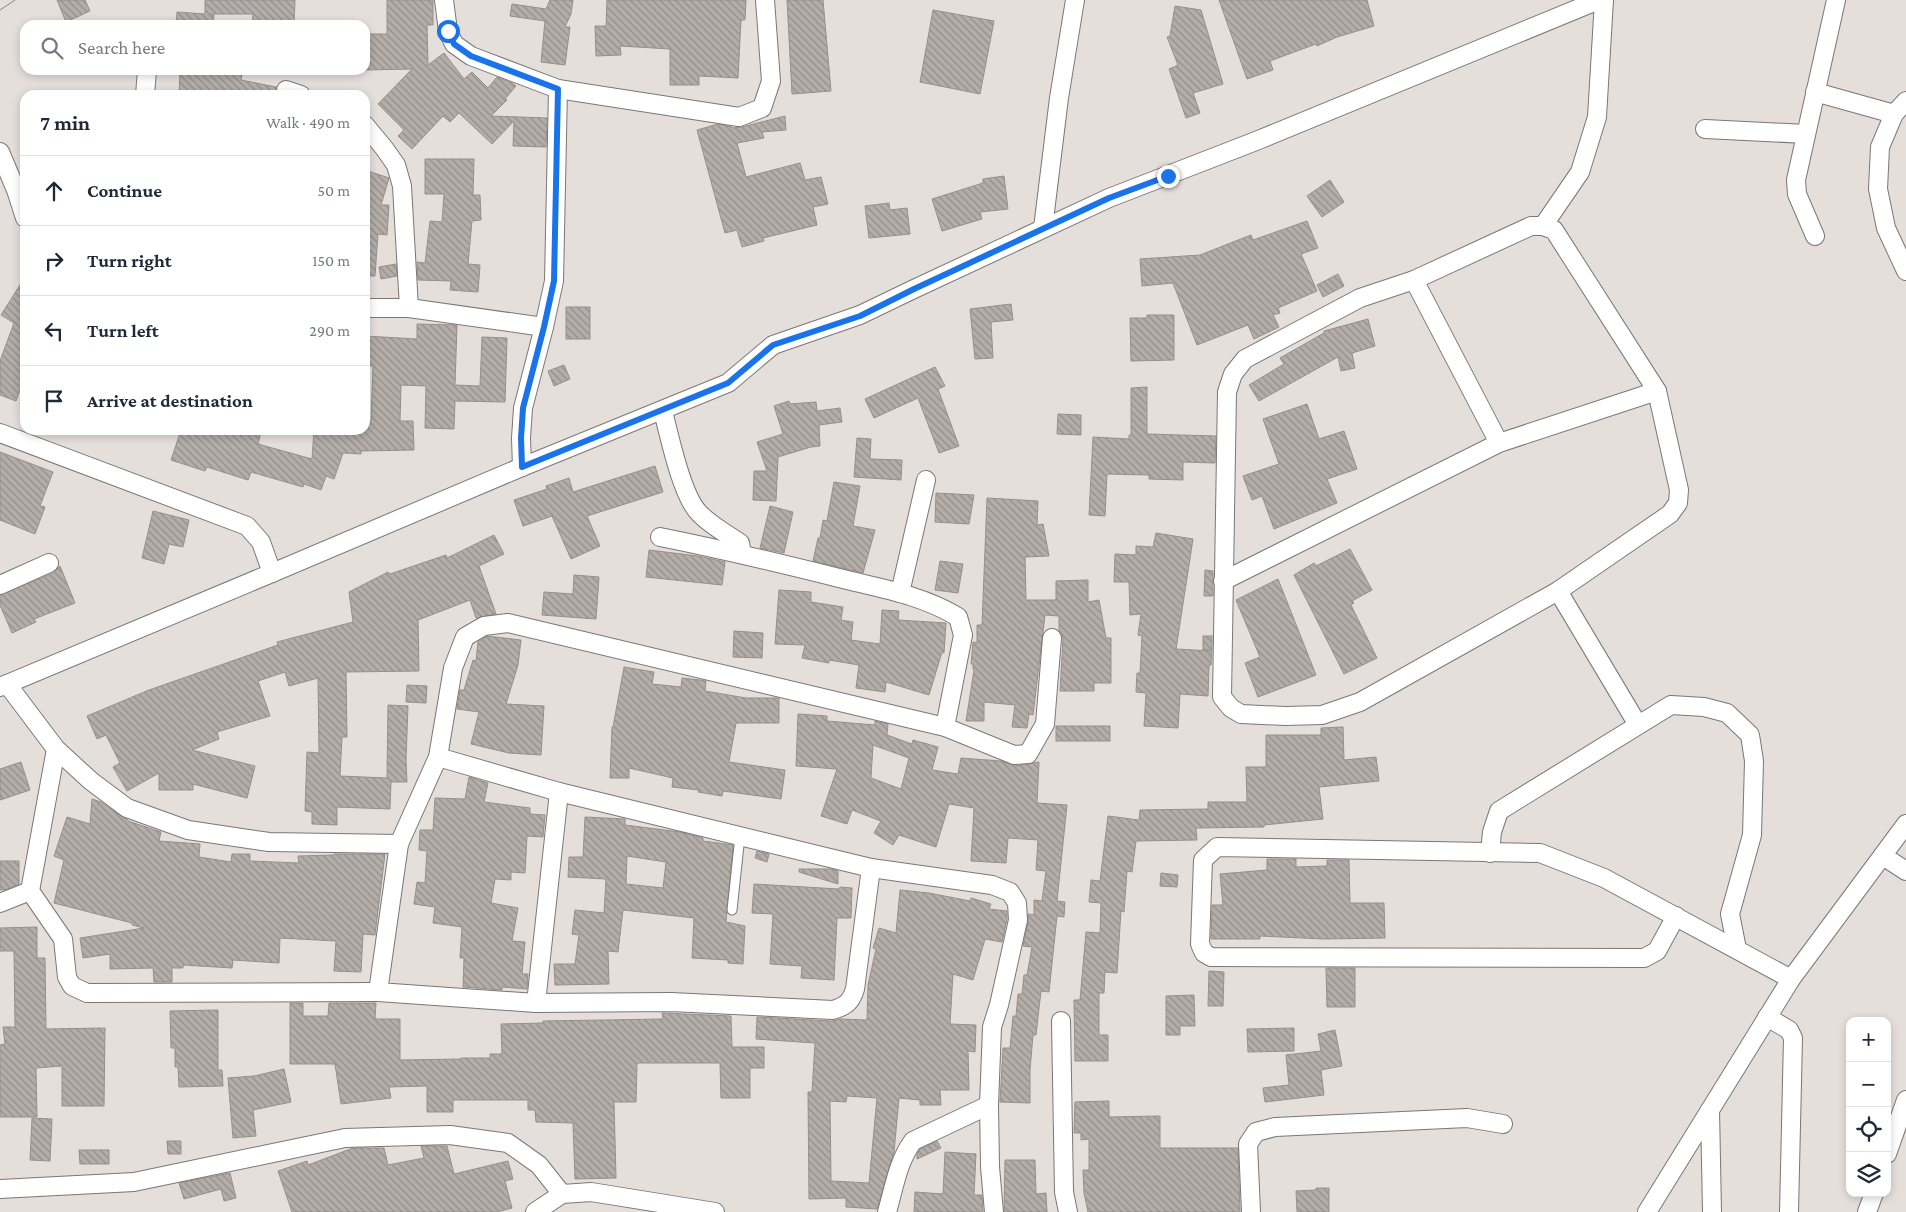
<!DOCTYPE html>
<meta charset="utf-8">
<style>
body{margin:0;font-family:"Crimson Pro",serif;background:#f2f2f3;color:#1f2937}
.controls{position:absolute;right:15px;bottom:15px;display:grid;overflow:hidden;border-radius:10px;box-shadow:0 2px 8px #0003}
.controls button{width:45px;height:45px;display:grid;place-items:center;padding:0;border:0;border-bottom:1px solid #e0e1e3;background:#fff;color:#1f2937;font:25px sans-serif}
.stop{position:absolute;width:15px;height:15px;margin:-11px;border:4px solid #1a73e8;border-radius:50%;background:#fff}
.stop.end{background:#1a73e8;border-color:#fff;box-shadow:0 1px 5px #0008}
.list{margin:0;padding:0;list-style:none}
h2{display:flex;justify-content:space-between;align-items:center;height:65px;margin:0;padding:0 20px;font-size:21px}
h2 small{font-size:16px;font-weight:400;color:#747a83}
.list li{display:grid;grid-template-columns:32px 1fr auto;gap:15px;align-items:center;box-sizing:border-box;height:70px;padding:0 20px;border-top:1px solid #e0e1e3}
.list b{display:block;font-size:19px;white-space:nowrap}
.list em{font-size:16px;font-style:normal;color:#747a83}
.icon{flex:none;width:28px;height:28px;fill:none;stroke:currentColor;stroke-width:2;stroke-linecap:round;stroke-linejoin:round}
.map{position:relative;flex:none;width:1906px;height:1212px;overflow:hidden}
.search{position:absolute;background:#fff;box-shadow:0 2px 8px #0003;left:20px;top:20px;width:350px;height:55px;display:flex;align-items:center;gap:12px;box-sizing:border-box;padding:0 18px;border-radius:15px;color:#747a83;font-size:19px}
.panel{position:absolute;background:#fff;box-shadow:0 2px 8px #0003;left:20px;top:90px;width:350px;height:345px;border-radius:15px}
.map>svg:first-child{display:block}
.building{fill:url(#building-back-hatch);stroke:#96908d;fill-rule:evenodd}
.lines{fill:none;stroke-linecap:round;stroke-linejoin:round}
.lane-casing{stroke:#7c7773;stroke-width:11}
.street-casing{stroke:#7c7773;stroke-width:20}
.lane{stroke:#fff;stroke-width:9}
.street{stroke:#fff;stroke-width:18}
.tram{stroke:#8b8784;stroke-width:1}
.route{stroke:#1a73e8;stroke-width:6}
</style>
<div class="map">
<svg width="1906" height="1212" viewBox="0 0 1906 1212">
<defs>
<pattern id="building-back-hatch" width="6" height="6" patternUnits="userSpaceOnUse" patternTransform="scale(1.25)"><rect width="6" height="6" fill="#b3aeaa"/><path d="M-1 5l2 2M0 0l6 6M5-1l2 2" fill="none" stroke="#928e8a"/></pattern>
</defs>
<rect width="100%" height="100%" fill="#e5dfdc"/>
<!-- building -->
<g class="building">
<polygon points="57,0 85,0 90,11 66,22"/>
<polygon points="205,0 295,0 294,25 252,25 253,14 211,14 214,15 213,25 176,25 177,12 205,14"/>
<polygon points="387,0 433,0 433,25 427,25 428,65 444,53 464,79 472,72 488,88 497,77 512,83 516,86 505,99 507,100 491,116 547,118 546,147 513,146 514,121 492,144 459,113 450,122 443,116 412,149 398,136 404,130 378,104 412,69 365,70 365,34 387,34"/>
<polygon points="550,0 573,0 571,14 565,27 570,27 565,65 541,62 545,21 510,16 512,4 546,9"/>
<polygon points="607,0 746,0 745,20 741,20 738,78 699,76 699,85 670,85 670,49 620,46 621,55 596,56 595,26 606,26"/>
<polygon points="787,0 823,0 831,91 792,94"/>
<polygon points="1219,0 1367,0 1374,26 1337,37 1317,46 1316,44 1270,61 1273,70 1247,79"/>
<polygon points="1175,6 1201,10 1223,84 1193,93 1200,113 1186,118 1169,69 1178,65 1167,37 1170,36"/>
<polygon points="933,10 994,21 980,94 920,82"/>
<polygon points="180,70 243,70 241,80 276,87 277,95 179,95"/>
<polygon points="785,116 786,130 762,132 764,138 737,143 746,177 800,163 805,180 821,177 828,204 813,207 817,225 763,238 764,241 742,247 737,230 725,233 697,130 718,124 732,127 732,128 742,127"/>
<polygon points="425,159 474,159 473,195 480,195 481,220 472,221 468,264 480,265 478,292 450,290 451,281 418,280 417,262 425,263 430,221 442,222 444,194 425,194"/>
<polygon points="365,170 389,178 381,205 389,205 387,235 378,234 375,276 365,276"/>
<polygon points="1004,176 1008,209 980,212 982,219 942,231 932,199 983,183 983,179"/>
<polygon points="1330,180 1344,202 1322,217 1307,196"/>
<polygon points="889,203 890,210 907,208 910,234 869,238 865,206"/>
<polygon points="1307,221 1318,248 1301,254 1317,291 1278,308 1280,313 1273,315 1279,327 1254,339 1248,325 1197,345 1173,283 1142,286 1140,259 1200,255 1251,235 1253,240"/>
<polygon points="396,264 397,276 381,279 379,267"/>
<polygon points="1338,274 1344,286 1323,297 1317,285"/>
<polygon points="25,277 25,376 16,401 0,395 0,361 14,323 1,315"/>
<polygon points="1011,304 1013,320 991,322 993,358 975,359 970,309"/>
<rect x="566" y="307" width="24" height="32"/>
<polygon points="1147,315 1174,315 1174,360 1131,361 1130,318 1147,318"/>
<polygon points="1368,319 1375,346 1352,353 1355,368 1341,371 1338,357 1259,401 1249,385 1284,364 1280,358 1324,333 1324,331"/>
<polygon points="417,324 457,325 455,385 480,386 482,337 507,338 505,402 455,401 454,429 425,428 426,386 401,385 400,421 413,421 414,450 361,451 361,454 343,453 334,479 326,476 321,490 304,484 303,487 251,472 248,480 207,467 205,471 171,460 181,430 254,430 261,432 258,444 312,459 314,430 368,430 368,421 371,421 373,366 365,366 365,336 417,339"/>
<polygon points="564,365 570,379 554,386 548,371"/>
<polygon points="935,367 945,386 938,389 959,446 939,453 918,398 874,418 865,399"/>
<polygon points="1147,387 1147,434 1216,436 1215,463 1183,462 1183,480 1149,479 1149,475 1107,474 1105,516 1089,515 1093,437 1129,439 1129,435 1131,435 1131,388"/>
<polygon points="789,401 790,404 816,402 817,411 840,408 842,422 819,425 820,446 811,447 778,457 776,501 753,500 754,471 767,471 757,442 783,434 774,406"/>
<polygon points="1307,404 1319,439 1344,431 1357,469 1327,479 1337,503 1274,529 1262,496 1252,500 1243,476 1279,464 1263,419"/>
<polygon points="1058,414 1081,415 1081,435 1057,434"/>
<polygon points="857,438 871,439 870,459 902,460 901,480 854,477"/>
<polygon points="0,452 53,472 40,506 45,507 35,534 0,520"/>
<polygon points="655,466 663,492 587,516 600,546 571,559 552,516 523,526 514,500 547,489 546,486 569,478 573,492"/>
<polygon points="834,482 860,486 853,526 875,530 863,573 813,561 818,538 820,538 823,520 827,521"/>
<polygon points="936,493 974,495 969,524 935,522"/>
<polygon points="987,498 1038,501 1037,525 1043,524 1049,556 1025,557 1026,600 1056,600 1056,581 1088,580 1088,602 1099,600 1106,638 1111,638 1111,683 1094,683 1094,691 1060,691 1063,639 1059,630 1059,616 1045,615 1033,715 1029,714 1027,728 1012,727 1015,705 984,702 984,721 966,721 974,670 973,669 973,664 971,664 973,642 977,643 977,625 982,625"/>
<polygon points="770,506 793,512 784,553 760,548"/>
<polygon points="153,511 189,520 183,547 169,544 164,564 142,558"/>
<polygon points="1156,533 1193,539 1176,649 1212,651 1211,665 1209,665 1208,696 1180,694 1178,728 1144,726 1146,693 1136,692 1137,673 1140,673 1142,636 1138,635 1141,614 1130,615 1129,582 1114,582 1115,554 1136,555 1136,546 1153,547"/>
<polygon points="494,535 504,554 479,566 496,614 476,618 470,600 418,620 419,671 346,672 347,737 342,737 340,776 387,778 388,705 408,706 406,760 407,782 391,782 390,809 337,807 337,825 312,824 312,812 305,811 307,752 319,753 318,678 289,686 285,672 258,681 270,716 217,732 219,739 192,750 255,766 247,798 193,784 193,790 159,790 159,773 127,791 113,767 120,763 106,735 97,739 87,716 149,690 278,645 277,642 353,622 349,592 388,572 390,574 446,555 447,558"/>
<polygon points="1350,549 1372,590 1352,601 1354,603 1351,605 1377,658 1344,674 1294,575 1314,563 1316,566"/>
<polygon points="649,550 698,556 725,562 722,585 646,577"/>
<polygon points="940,561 963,564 958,593 935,590"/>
<polygon points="60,566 75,603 34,619 36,622 12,633 0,605 0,595 53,573"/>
<polygon points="1205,570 1213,571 1213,596 1204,596"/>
<polygon points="574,575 599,577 596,619 542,615 544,592 573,594"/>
<polygon points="1278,579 1316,675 1258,697 1245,663 1260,657 1236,600"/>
<polygon points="779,590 811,592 811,602 843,607 841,620 853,622 851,640 880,644 882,610 899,611 898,620 946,623 944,653 942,652 929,695 886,682 885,692 856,688 859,665 829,660 829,663 802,658 805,645 775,644"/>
<polygon points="734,631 763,633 762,658 733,657"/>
<polygon points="487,636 521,640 518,665 506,704 544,706 541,755 509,753 471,744 479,712 457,709 460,690 464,690 473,660 476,661 478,642"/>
<rect x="1203" y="636" width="9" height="14"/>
<polygon points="624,667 654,672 652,684 681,687 682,678 700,680 706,681 705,691 746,698 779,698 779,723 736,723 729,762 785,770 781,799 723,791 722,796 698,792 699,790 672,787 673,778 629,768 629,778 610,778 612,727 613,727"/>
<polygon points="407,685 427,686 426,703 406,702"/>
<path d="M798,714L827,716V721L875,725V721L888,724L887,735L912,744L913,740L938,747L932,770L958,774L961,758L1001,761L1015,766L1039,762L1037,803L1067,805L1057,901L1065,902L1064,917L1057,916L1049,992L1041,991L1036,1035H1033L1030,1070V1103L1000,1102L1003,1048H1010L1013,1016H1016L1018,994H1022L1024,975H1027L1032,947L1023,946L1028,922V914L1034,915V900L1042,901L1046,871L1036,870L1038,840L1008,838L1006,863L971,861L974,808L949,804L936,847L899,835L893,845L874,833L881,821L852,810L847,824L821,816L837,769L796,766ZM873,745L909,758L901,789L871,778Z"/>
<rect x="1056" y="726" width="54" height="15"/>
<polygon points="1343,727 1344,760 1376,757 1379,781 1319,787 1323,819 1264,825 1264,827 1196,828 1197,840 1136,841 1132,872 1127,871 1124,912 1121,911 1117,973 1105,972 1104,993 1099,993 1099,1035 1108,1035 1108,1061 1075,1061 1074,1000 1080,1000 1086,932 1100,933 1101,903 1089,902 1091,880 1100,881 1108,816 1139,820 1140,810 1208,809 1208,802 1247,802 1246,767 1266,767 1266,735 1321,735 1321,728"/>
<polygon points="21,762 30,790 0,800 0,769"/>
<polygon points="469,777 488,783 484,802 530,808 530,814 545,815 543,837 527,836 525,873 511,872 511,880 495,879 491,903 518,908 512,941 525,942 522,974 528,974 527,989 502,987 502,990 463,987 464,958 460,958 462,927 433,923 435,907 414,904 417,882 425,883 427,851 419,850 420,830 433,830 435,798 465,799"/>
<polygon points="92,799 101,802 121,816 128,820 128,821 161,832 159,841 200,844 199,857 231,862 232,854 250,854 250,861 299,863 298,856 334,855 334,854 385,854 375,935 363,934 361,972 334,971 336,941 280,938 279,963 233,960 232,968 183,965 183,968 172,968 172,982 154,982 153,968 110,969 110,954 83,958 80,938 144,928 132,925 132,923 54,903 64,860 54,856 67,817 90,824"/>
<path d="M585,817L625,819V825L680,832L703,838V841L733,845L726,922L745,926L743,964L728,963V960L692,958L694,918L623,910L618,952L608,951L609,984L555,985L554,964H575L579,935L572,934L575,910L604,913L606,879L568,877L569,857H583ZM627,856L666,862L663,888L626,884Z"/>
<polygon points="757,851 769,854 767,862 755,858"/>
<polygon points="1267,859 1296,859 1296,867 1327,866 1327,860 1349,860 1350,903 1384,903 1385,938 1324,939 1260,936 1260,939 1211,939 1212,905 1223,905 1220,874 1267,870"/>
<polygon points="0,861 19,861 19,884 5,890 0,890"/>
<polygon points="799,869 831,869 838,871 838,884 799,872"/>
<polygon points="1161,873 1178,875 1177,887 1160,886"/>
<polygon points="754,884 839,889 840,887 852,888 851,918 837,918 834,980 801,978 802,966 770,964 773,914 752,913"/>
<path d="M900,890L929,893L970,901L971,898L991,904L989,909L1007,911V919L1002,942L985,939L973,980L953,974L950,1024L976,1025L975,1052L968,1051L969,1090H940L941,1105H920V1100L899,1098L894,1152L877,1209L846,1207V1198L809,1199L808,1092H812L815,1043L756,1039L757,1017L832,1021L841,1019L867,1020L868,985L876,949L873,948L879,928L896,933ZM847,1096L877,1098L869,1183L831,1181L830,1101L846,1102Z"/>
<polygon points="37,927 37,958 45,958 46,1029 105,1028 104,1106 62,1106 62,1066 36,1068 37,1117 0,1117 0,1045 5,1044 3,1027 15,1027 14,951 0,951 0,928"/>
<polygon points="1326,968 1355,968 1355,1007 1327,1007"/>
<polygon points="1209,971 1224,972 1223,1006 1208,1006"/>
<polygon points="1194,995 1195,1026 1180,1026 1180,1035 1166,1035 1166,996"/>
<polygon points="290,1003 303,1003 303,1016 328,1016 329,1003 376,1003 375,1019 400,1019 400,1060 461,1059 461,1058 490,1058 490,1054 502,1054 501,1024 543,1023 543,1021 663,1019 662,1013 731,1016 732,1047 764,1047 764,1068 750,1068 750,1098 721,1098 720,1063 637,1063 636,1102 614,1102 616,1178 575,1179 573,1123 536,1122 535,1110 528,1110 528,1100 453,1100 453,1112 427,1112 427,1086 389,1087 391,1098 341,1104 335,1064 290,1064"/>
<polygon points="218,1010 218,1070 222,1070 223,1086 179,1087 178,1067 175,1067 175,1048 171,1048 170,1011"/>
<polygon points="1294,1028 1294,1051 1248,1052 1247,1029"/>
<polygon points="1335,1030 1342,1066 1321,1070 1324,1095 1265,1102 1263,1088 1289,1085 1286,1055 1321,1051 1318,1034"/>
<polygon points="284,1069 291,1102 253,1110 256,1136 233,1138 228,1078 254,1076"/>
<polygon points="1109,1101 1109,1117 1160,1116 1160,1148 1238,1148 1240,1212 1088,1212 1084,1193 1083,1170 1089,1170 1089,1139 1081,1140 1081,1133 1074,1133 1075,1102"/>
<polygon points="32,1118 52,1119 50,1161 30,1160"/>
<polygon points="167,1141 181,1141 181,1154 168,1154"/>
<polygon points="937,1141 941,1148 917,1159 917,1154 920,1149"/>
<polygon points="421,1146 447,1146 454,1174 508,1161 513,1179 505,1181 512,1208 497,1212 292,1212 278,1171 307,1161 308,1165 353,1148 384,1148 388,1165 424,1158"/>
<polygon points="79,1150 109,1150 109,1164 80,1164"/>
<polygon points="945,1152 976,1154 974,1195 982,1195 983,1212 914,1212 915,1192 943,1194"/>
<polygon points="1005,1160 1035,1160 1036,1194 1046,1193 1047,1212 1004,1212"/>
<polygon points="230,1173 236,1198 224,1201 221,1189 184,1199 179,1183"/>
<polygon points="1316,1188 1329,1188 1329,1212 1297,1212 1296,1191 1316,1190"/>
</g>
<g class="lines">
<defs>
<polyline id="lane" points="732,910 740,836"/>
<g id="street">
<polyline points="444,0 448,31 454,44 471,56 558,89 739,117 762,108 771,81 765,0"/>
<polyline points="286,90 301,95"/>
<polyline points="1815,92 1894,114"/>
<polyline points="145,95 147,70"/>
<polyline points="1906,101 1894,114 1880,147 1878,189 1886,228 1906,271"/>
<polyline points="365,125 384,148 396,165 402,186 409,308"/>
<polyline points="1705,129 1806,134"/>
<polyline points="0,152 16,190 25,218"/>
<polygon points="1531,226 1543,226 1554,230 1657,391 1679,490 1678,503 1670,514 1558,591 1360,702 1322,715 1285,716 1241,714 1231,708 1222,697 1227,392 1233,374 1245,359 1360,298 1414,280"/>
<polyline points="1543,226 1580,172 1597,117 1604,0"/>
<polyline points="1043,228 1059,98 1075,0"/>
<polyline points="1815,236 1797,194 1796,180 1836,0"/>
<polyline points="1414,280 1499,443"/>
<polyline points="365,308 409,308 544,327"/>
<path d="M663,411C669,435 682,496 699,513C710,525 727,534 740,543L742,554"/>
<polyline points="0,433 247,526 261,542 272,573"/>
<polyline points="522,467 521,438 523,408 544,327 554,281 558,89"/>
<path d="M660,537C720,549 779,563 839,578C879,588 922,595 958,617L963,635L945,727"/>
<polyline points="1223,581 1499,443 1657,391"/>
<polyline points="0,585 49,563"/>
<polyline points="1558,591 1638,725"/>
<polyline points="900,593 926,480"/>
<polyline points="7,684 56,749 91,781 127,808 188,830 269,842 399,844"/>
<polyline points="0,687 272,573 522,467 728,383 773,345 860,315 914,289 1109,198 1256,141 1599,0"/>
<polyline points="56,749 30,891 63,939 67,977 72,986 87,993 378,992"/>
<polyline points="438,757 559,792 871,868 992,885 1010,892 1017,903 1018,920 999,1005 992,1027 989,1105 990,1167 994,1212"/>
<polyline points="1490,853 1492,832 1499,811 1671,705 1704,707 1727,713 1750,735 1754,761 1752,835 1730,914 1737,949"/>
<polyline points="1883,856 1906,871"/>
<path d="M871,868L855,989C851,1002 846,1006 833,1010L671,1002L536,1003L378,992L399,844L438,757L453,668L465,637L484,626L508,623L945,727L1014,755L1028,754L1045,724L1052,638"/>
<polyline points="0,903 30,891"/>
<polyline points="1676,916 1657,951 1644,958 1211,957 1204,953 1200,944 1203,860 1217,847 1540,853 1604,878 1791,979"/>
<polyline points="536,1003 559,792"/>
<polyline points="1767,1017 1789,1030 1793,1038 1789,1212"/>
<polyline points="1061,1021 1064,1192 1068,1212"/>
<polyline points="1710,1110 1712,1212"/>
<polyline points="1887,1154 1906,1100"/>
<polyline points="0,1189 134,1182 345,1138 450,1135 508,1143 539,1165 562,1194"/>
<polyline points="535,1212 562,1194 591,1192 715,1212"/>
<path d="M887,1212C894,1188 898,1161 913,1141L989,1105"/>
<polyline points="1251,1212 1248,1144 1256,1132 1275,1127 1467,1118 1503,1124"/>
<polyline points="1647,1212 1791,979 1906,824"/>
<polyline points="1867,1212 1874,1193"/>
</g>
</defs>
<!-- lane casing -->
<use href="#lane" class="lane-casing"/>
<!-- street casing -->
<use href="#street" class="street-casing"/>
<!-- lane -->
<use href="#lane" class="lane"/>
<!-- street -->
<use href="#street" class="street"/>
<!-- tram -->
<polyline class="tram" points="0,10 15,0"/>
</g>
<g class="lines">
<!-- route -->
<polyline class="route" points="448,31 454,44 471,56 558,89 554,281 544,327 523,408 521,438 522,467 728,383 773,345 860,316 914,289 1109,198 1168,176"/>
</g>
</svg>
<div class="controls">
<button>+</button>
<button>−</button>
<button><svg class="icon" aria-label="locate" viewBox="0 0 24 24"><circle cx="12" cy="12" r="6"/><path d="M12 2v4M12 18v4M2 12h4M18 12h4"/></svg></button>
<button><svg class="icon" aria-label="layers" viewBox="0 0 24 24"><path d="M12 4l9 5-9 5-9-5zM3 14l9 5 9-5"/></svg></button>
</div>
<div class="stop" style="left:448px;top:31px"></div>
<div class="stop end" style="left:1168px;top:176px"></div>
<div class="search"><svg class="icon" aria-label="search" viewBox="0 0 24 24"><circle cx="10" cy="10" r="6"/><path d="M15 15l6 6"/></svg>Search here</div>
<section class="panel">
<h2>7 min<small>Walk · 490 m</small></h2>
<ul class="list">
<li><svg class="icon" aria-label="ahead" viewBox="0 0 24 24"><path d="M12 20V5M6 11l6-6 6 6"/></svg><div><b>Continue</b></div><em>50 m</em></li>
<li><svg class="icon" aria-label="right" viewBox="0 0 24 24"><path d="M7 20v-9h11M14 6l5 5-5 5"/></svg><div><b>Turn right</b></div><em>150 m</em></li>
<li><svg class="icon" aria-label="left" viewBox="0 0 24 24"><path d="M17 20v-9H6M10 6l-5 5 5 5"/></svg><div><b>Turn left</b></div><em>290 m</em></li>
<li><svg class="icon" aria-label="arrive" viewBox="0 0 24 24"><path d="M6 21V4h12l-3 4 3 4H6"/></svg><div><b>Arrive at destination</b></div></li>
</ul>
</section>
</div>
